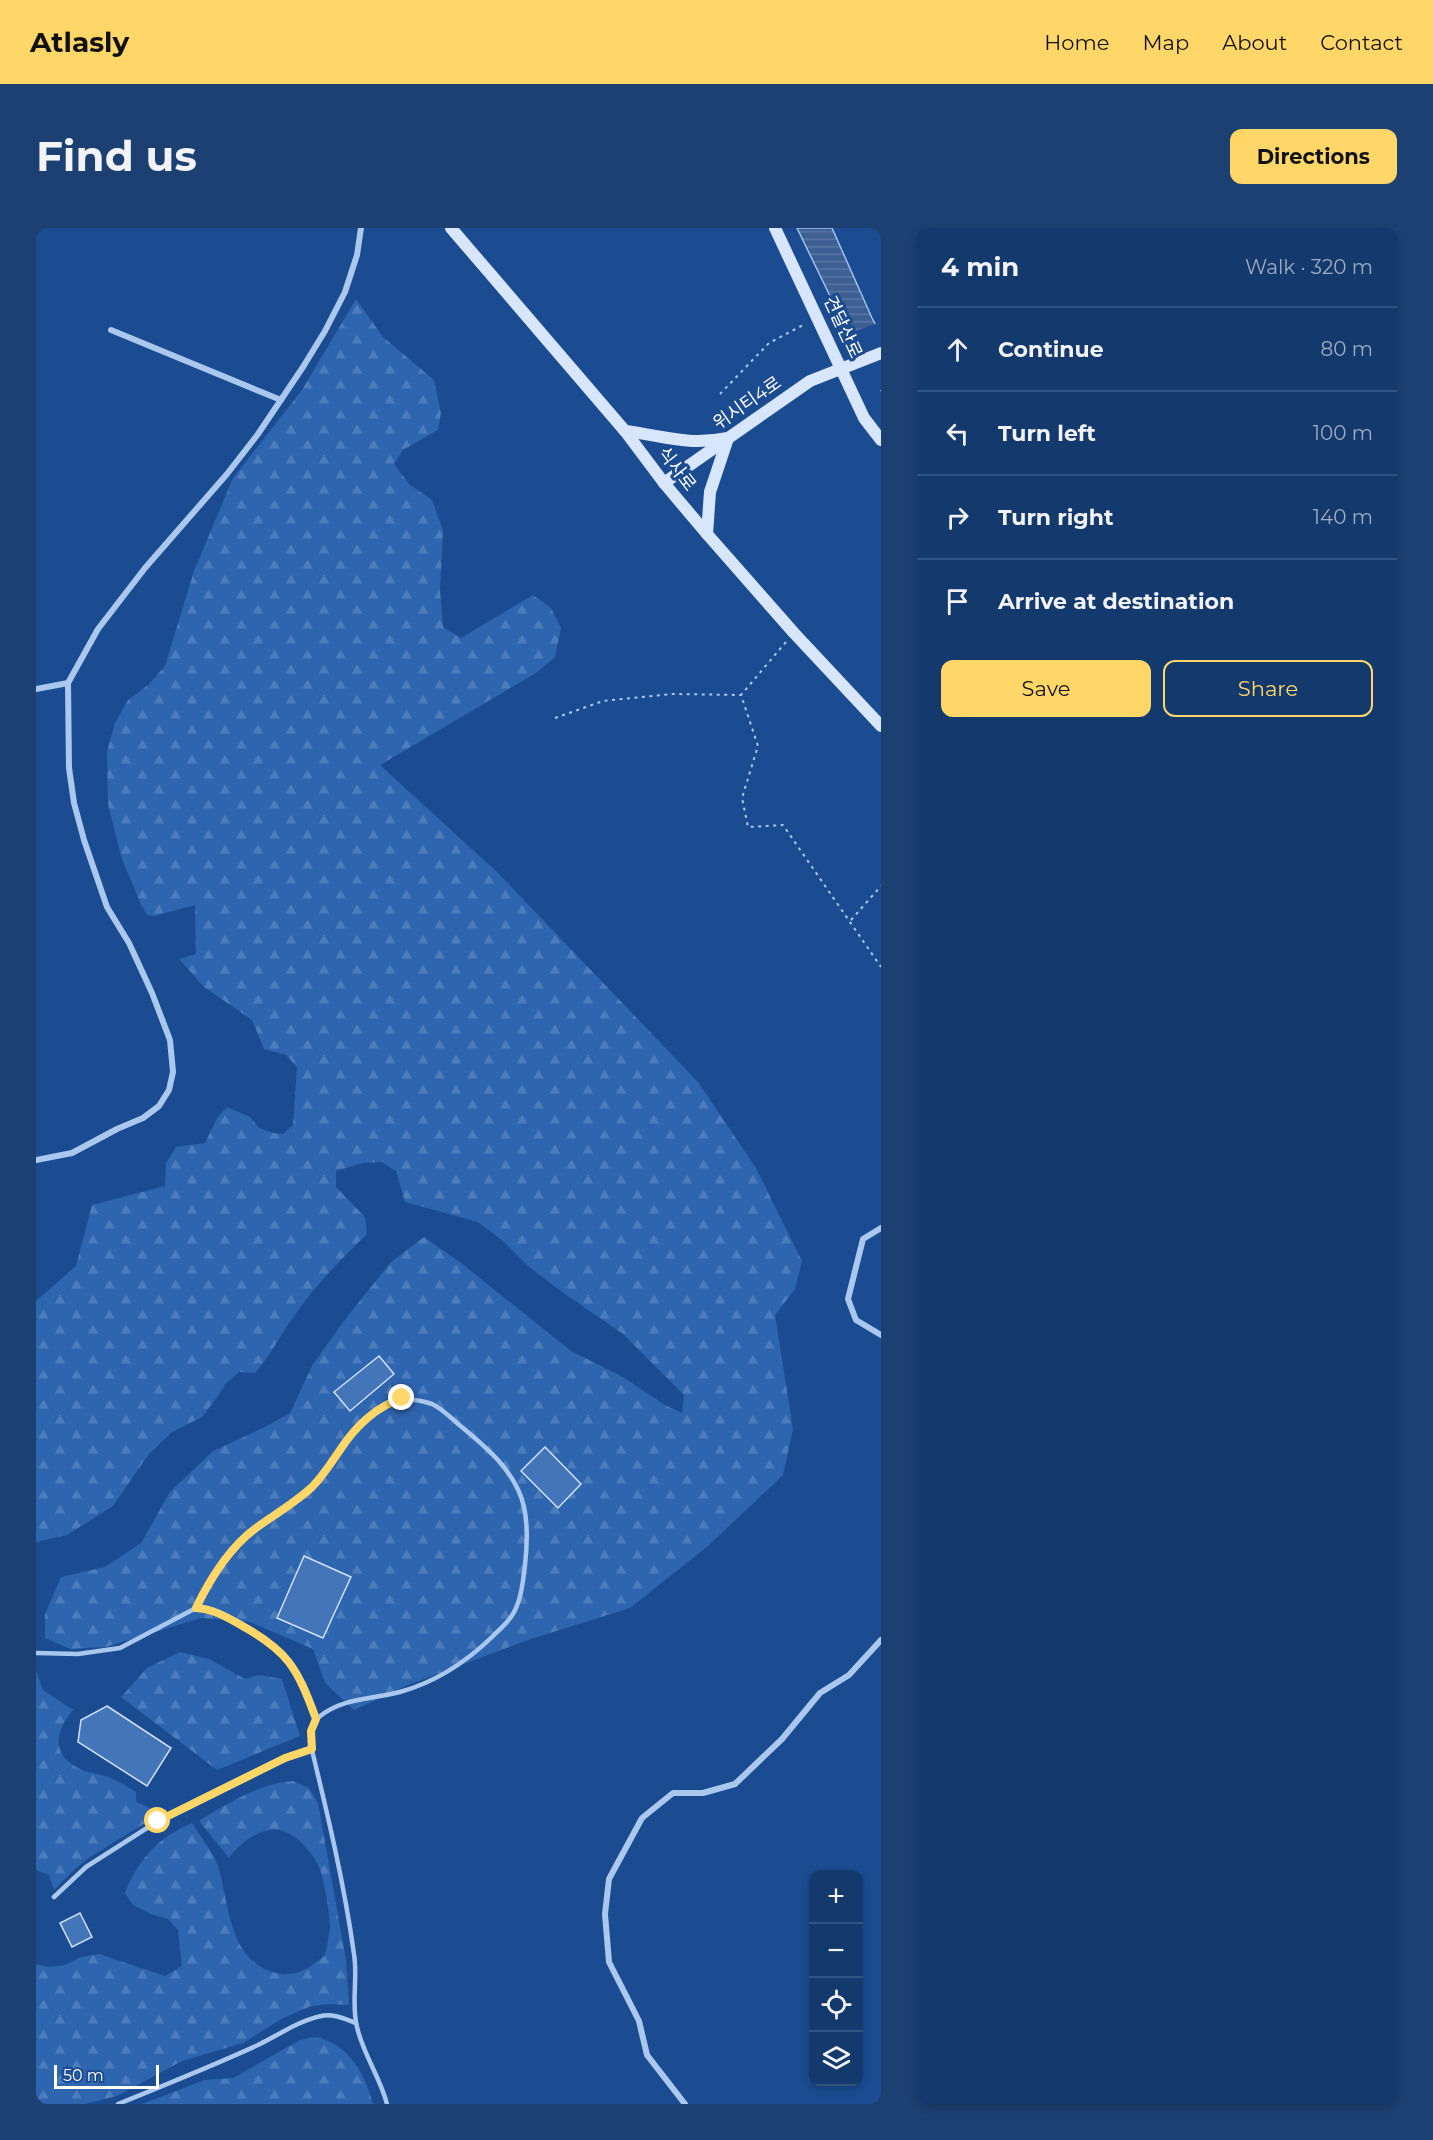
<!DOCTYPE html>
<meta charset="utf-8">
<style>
body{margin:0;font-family:Montserrat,"Noto Sans KR",sans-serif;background:#1d4072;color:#f1f3f6}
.controls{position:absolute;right:18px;bottom:18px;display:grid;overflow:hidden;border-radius:12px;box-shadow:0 3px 9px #0003}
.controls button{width:54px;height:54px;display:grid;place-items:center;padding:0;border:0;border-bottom:2px solid #335380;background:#14396d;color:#f1f3f6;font:30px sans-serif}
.scale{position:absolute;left:18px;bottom:15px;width:105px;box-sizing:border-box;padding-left:6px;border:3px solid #fff;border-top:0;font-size:16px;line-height:21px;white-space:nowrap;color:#fff;-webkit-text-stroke:4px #1b4c91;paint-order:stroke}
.stop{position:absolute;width:18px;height:18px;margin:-14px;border:4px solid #ffd768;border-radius:50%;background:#fff}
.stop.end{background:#ffd768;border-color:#fff;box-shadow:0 2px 6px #0008}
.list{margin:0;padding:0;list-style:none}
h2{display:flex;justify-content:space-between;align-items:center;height:78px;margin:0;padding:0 24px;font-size:26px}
h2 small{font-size:20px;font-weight:400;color:#9dacc2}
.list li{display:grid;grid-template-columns:39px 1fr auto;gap:18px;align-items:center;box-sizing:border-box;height:84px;padding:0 24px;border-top:2px solid #335380}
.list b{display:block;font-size:22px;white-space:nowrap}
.list em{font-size:20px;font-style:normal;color:#9dacc2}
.actions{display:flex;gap:12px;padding:18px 24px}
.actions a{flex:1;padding:14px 0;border:2px solid #ffd768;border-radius:12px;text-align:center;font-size:21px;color:#ffd768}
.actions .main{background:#ffd768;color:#111}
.icon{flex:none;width:33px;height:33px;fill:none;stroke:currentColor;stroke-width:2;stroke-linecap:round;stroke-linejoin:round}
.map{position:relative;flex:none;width:845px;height:1876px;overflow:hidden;border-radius:12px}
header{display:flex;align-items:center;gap:36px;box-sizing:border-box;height:84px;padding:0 30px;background:#ffd768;color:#111}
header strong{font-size:28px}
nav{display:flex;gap:33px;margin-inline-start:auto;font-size:21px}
.intro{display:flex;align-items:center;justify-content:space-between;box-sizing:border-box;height:144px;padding:0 36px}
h1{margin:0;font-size:42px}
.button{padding:15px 27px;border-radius:12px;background:#ffd768;color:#111;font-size:21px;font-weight:700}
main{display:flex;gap:36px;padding:0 36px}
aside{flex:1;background:#14396d;border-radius:12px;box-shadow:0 3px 9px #0003}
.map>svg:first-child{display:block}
.forest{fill:url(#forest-firs)}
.water{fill:url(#water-rules);stroke:#9dc2f0;stroke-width:1.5}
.pier{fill:#1b4c91}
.building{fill:#4475b9;stroke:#d0e2fa;stroke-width:1.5}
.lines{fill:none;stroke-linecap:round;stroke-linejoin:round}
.path{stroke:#aac7ee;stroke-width:2;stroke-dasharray:3 4.5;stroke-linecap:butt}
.lane{stroke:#aac7ee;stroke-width:4.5}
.street{stroke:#aac7ee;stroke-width:6}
.secondary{stroke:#d7e6fa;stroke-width:12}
.route{stroke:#ffd768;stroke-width:8}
.labels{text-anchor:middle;stroke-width:6;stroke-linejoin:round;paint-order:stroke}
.street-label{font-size:18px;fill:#fff;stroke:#1b4c91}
</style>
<header>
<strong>Atlasly</strong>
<nav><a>Home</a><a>Map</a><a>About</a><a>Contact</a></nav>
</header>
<div class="intro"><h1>Find us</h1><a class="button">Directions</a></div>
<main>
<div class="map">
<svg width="845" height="1876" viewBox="0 0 845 1876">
<defs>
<pattern id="forest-firs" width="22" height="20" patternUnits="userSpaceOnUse" patternTransform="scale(1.5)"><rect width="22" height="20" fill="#2e65af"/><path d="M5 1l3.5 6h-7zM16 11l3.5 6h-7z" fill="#4d7cbb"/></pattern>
<pattern id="water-rules" width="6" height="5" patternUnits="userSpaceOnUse" patternTransform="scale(1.5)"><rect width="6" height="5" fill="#3d5f92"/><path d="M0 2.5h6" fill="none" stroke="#5a77a2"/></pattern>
</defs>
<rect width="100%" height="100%" fill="#1b4c91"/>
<!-- forest -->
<g class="forest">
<path d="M320,71L347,109L398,152L405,185L402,202L367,222L358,236L374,257L396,272L407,302L404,361L407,399L425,410L497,367L515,380L525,400L519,429L500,445L344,537L462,645L662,854L720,940L766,1033L759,1061L739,1087L757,1201L747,1247L672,1318L594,1380L495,1411L372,1457L318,1482L289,1455L277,1421L214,1394L165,1390L70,1419L34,1421L9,1410V1386L25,1349L69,1339L105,1315L134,1264L177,1223L227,1200L254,1185L277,1136L314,1085L355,1034L388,1009L425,1035L535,1123L587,1149L629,1177L646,1185L648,1167L587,1106L522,1061L492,1038L467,1013L442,994L369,974L360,943L345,934L327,935L300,943V959L329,989L331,1006C304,1032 277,1060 256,1091C243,1109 234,1128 219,1145L203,1144L189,1156L182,1168L166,1189L136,1204L112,1227L77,1278L31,1307L0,1314V1073L40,1038L56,977L129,958L130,935L140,919L169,915L181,890L191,879L214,889L223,900L237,905L247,906L257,897L261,839L250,827L228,821L216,792L168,759L143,731L160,726L159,677L118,688L111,687L105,677L85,628L72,576L71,523L79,495L92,472L112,457L129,438L158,343L197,250L266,162Z"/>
<polygon points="144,1424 173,1431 209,1451 223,1447 246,1451 264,1508 181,1542 85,1469 111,1440"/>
<path d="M0,1443L7,1462L37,1482C15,1508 17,1532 52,1544C60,1546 67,1547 75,1550C84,1554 92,1559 100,1564V1574L116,1581L117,1586L111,1594L54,1629L41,1639L18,1662L13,1647L0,1642Z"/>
<path d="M257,1553L273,1560L282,1575L310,1732L313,1777L292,1776L275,1778L247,1790L207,1815L146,1833L81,1868L49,1876H0V1736L12,1739L29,1737L45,1729L63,1726L129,1748L146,1738L142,1702L132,1691L115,1686L97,1677L89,1665C102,1631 123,1609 156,1595C164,1608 177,1624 182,1638C194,1677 192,1733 240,1745C260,1750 275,1739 289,1727C291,1718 293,1708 294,1699C294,1686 288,1651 283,1639C277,1625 260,1605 243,1602C225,1598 203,1616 193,1630L163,1593C191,1576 224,1555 257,1553Z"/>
<path d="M280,1809C313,1816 329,1846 337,1876H106L169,1852L197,1850L264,1812Z"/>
</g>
<!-- water -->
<polygon class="water" points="761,0 796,0 836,90 845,107 845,163 794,68"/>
<!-- pier -->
<polygon class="pier" points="842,95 845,101 845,162 842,163 811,106"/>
<!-- building -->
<g class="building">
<polygon points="343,1128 358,1146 314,1183 298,1164"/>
<polygon points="509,1219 545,1256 522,1280 485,1243"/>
<polygon points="268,1328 315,1349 287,1410 241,1390"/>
<polygon points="71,1478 135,1520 111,1558 42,1514 45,1492"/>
<polygon points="44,1685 56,1709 36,1719 24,1695"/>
</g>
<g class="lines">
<!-- path -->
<g class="path">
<polyline points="684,166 733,115 769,96"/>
<polyline points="750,414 705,467 722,518 706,570 712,599 747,597 845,739"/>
<polyline points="519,490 567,473 636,466 705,467"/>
<polyline points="815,692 845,658"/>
</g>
<!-- lane -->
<g class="lane">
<path d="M160,1380C174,1352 193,1321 218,1301C237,1286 260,1275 277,1258C301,1235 320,1188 352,1175C367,1169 381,1171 396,1176C405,1180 414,1189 421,1195C448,1217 480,1243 488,1279C492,1297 491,1319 489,1337C487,1354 485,1375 475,1389C470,1396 462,1403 456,1409C429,1435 400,1454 364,1464C337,1471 305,1470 283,1489C276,1495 275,1505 274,1514C291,1584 308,1654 318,1726C322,1750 315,1776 321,1799C327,1826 344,1849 351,1876"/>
<path d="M0,1425L42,1426L84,1420L160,1380C176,1381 189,1388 203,1396C252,1423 261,1439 280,1491"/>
<polyline points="18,1669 50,1639 122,1593 249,1530 276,1521"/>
<path d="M82,1876C129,1857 176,1838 222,1817C243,1807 262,1793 285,1788C297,1785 309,1791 320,1795"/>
</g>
<!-- street -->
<g class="street">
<polyline points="75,102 245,172"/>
<polyline points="0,461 32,455"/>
<polyline points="0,932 36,925 81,901 107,890 123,878 133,862 137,844 134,812 116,765 93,715 71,679 48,612 38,575 33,540 32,455 62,401 109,340 191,246 222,206 267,139 289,103 309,64 321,27 325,0"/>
<polyline points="845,1000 827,1011 812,1071 820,1092 845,1107"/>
<polyline points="649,1876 611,1827 603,1793 573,1734 569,1686 573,1651 606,1590 637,1565 667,1565 699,1556 746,1511 784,1465 813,1447 845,1412"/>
</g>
<!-- secondary -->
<g class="secondary">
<polyline points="415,0 589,203 628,255 671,306 758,405 845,498"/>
<polyline points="739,0 828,190 845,212"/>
<path d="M589,203C628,208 652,218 692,210L674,264L671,306"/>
<polyline points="628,255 774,153 845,125"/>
</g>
</g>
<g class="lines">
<!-- route -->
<path class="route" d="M122,1593L249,1530L276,1521L275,1503L280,1491C261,1439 252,1423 203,1396C189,1388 176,1381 160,1380C174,1351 194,1319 220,1300C239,1286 259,1275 276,1259C287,1248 295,1235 304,1222C319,1199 340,1179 366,1170"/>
</g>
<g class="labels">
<!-- street labels -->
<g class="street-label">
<text transform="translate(807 99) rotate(65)" y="6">견달산로</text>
<text transform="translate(711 175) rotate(-35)" y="6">위시티4로</text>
<text transform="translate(641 241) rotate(52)" y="6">식사로</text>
</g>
</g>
</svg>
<div class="controls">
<button>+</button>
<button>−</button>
<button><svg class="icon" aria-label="locate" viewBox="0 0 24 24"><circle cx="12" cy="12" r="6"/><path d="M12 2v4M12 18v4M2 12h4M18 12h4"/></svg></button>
<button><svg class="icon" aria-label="layers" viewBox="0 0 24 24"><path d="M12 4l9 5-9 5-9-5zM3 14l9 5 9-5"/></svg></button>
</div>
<div class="scale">50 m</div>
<div class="stop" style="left:122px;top:1593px"></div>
<div class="stop end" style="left:366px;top:1170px"></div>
</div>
<aside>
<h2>4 min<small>Walk · 320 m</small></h2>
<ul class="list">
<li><svg class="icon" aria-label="ahead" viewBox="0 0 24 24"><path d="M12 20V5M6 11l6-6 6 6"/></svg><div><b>Continue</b></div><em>80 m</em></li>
<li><svg class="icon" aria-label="left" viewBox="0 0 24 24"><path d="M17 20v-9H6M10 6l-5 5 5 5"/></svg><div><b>Turn left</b></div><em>100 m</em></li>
<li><svg class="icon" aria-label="right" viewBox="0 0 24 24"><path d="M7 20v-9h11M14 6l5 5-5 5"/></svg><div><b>Turn right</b></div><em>140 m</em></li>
<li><svg class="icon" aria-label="arrive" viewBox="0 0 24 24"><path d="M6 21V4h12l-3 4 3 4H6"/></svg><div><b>Arrive at destination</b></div></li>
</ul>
<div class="actions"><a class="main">Save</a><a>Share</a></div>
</aside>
</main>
